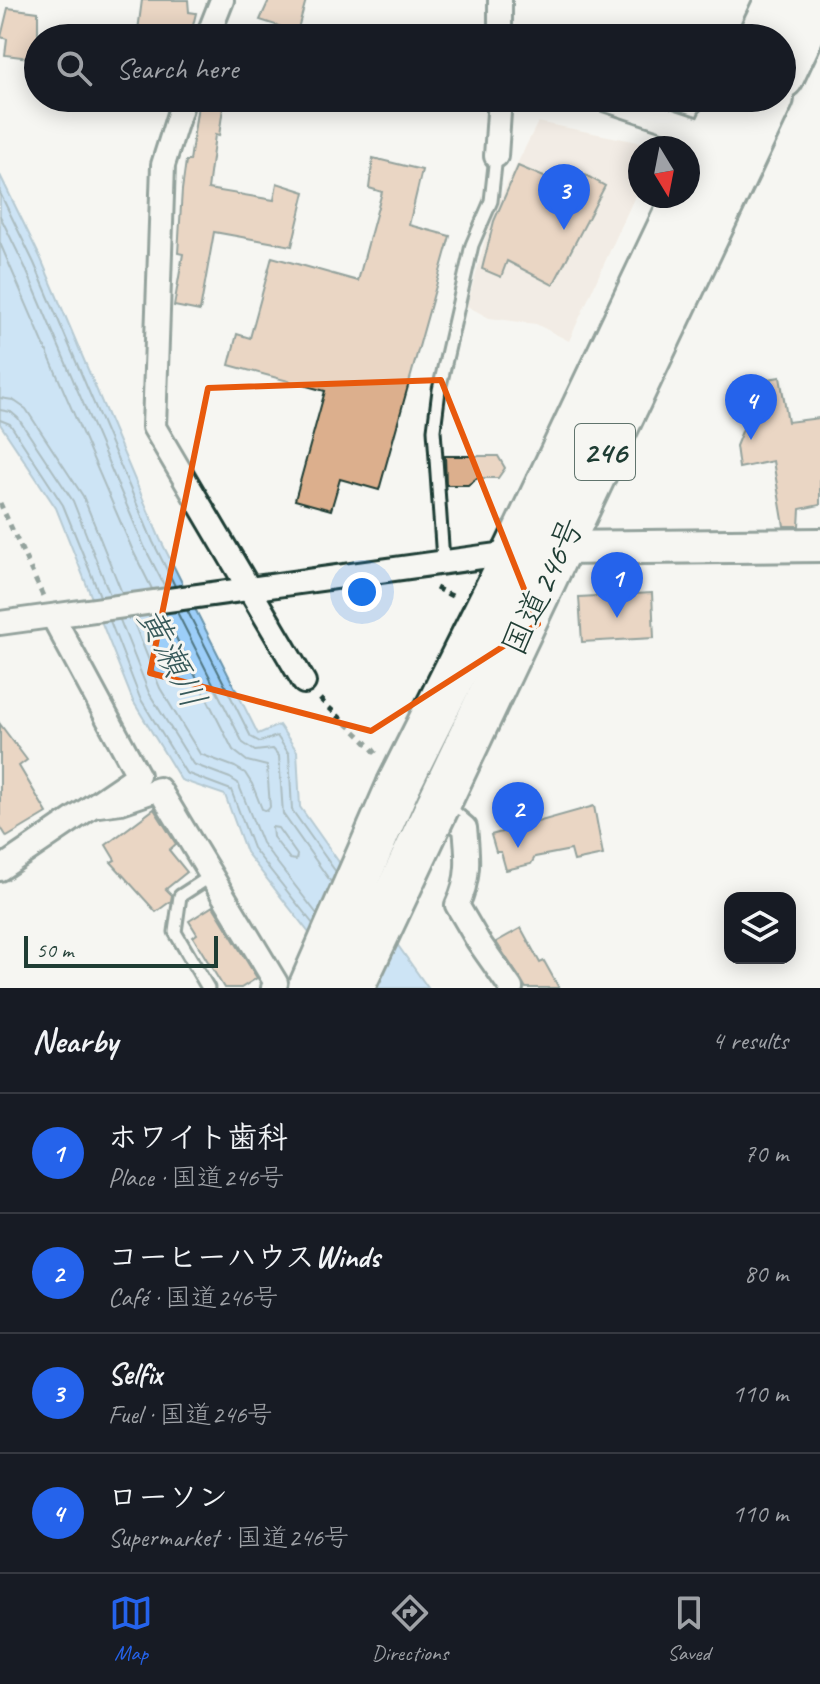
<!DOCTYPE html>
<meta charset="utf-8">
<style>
body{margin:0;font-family:Caveat,"Klee One",sans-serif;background:#20242c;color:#f1f3f6}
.controls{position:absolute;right:24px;bottom:24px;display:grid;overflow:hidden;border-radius:16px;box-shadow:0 4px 20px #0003}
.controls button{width:72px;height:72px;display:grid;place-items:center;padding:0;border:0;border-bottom:2px solid #363941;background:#171b24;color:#f1f3f6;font:40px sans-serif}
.compass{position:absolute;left:628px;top:136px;width:72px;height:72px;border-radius:50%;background:#171b24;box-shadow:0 4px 20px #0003;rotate:170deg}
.scale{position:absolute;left:24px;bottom:20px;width:194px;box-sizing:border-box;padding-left:8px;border:4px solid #1f3d34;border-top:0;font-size:22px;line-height:28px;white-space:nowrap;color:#1f3d34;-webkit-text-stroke:6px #f6f6f2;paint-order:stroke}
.you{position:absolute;left:362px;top:592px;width:28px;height:28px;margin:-20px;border:6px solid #fff;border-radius:50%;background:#1a73e8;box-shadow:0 0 0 12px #1a73e833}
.badge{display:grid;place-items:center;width:52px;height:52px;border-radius:50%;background:#2563eb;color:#fff;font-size:26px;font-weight:700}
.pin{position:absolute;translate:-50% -66px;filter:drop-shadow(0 2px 4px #0008)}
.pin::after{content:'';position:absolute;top:42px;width:28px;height:24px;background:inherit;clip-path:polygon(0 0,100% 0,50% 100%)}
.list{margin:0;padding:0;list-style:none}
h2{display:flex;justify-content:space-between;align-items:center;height:104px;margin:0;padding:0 32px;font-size:34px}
h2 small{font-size:26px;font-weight:400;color:#9ea1a6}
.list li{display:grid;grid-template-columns:52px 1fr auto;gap:24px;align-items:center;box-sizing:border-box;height:120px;padding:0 32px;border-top:2px solid #363941}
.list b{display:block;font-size:30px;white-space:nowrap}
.list p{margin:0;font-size:26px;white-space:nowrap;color:#9ea1a6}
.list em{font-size:26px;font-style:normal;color:#9ea1a6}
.icon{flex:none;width:44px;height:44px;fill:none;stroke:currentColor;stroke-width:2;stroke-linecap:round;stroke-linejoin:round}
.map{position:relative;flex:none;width:820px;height:988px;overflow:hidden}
.search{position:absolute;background:#171b24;box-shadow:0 4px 20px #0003;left:24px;right:24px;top:24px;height:88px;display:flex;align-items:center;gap:20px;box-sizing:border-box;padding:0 28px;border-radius:44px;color:#9ea1a6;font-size:30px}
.sheet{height:584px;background:#171b24}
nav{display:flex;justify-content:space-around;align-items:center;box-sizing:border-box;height:112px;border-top:2px solid #363941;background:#171b24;font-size:22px;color:#9ea1a6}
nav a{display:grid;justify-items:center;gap:4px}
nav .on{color:#2563eb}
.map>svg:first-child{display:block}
.built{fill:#eee1d4}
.water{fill:#9ccef9;stroke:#6a94aa;stroke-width:2}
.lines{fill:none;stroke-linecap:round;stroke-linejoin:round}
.shore{stroke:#517783;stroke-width:2}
.building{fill:#dcaf8d;stroke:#1f3d34;stroke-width:2}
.lane-casing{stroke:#1f3d34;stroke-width:17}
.street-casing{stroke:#1f3d34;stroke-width:28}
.secondary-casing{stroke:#1f3d34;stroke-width:38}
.highway-casing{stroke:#1f3d34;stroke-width:48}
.path{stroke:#1f3d34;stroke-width:5;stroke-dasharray:6 6;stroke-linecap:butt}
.lane{stroke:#f6f6f2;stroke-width:11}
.street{stroke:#f6f6f2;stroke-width:22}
.secondary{stroke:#f6f6f2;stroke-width:32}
.highway{stroke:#f6f6f2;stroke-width:42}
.highway-bridge-casing{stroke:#1f3d34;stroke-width:48;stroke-linecap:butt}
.highway-bridge{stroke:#f6f6f2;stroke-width:42}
.marked{fill:none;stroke:#e8590c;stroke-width:6;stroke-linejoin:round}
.labels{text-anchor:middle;stroke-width:6;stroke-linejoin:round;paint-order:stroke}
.shield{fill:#f6f6f2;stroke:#60746d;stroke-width:2}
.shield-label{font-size:32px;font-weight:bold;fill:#1f3d34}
.street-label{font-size:34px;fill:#1f3d34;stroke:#f6f6f2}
.water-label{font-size:36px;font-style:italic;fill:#385a5b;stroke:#f6f6f2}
</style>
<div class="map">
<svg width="820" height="988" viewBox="0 0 820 988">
<rect width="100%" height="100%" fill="#f6f6f2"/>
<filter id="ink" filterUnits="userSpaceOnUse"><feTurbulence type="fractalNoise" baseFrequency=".0125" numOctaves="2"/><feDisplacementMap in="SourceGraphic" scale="16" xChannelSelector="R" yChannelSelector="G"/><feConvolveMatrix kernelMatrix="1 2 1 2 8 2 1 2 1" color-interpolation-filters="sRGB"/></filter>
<g filter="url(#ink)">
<!-- built -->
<polygon class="built" points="538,122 658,146 657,148 640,148 640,185 569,341 536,324 489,318 467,306 492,214"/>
<!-- water -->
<polygon class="water" points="0,175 41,259 160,539 258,734 279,725 297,751 300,807 428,988 352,988 246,852 225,795 181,780 133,701 56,508 0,424"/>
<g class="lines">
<!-- shore -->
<g class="shore">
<polyline points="0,193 34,263 153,542 175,586"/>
<polyline points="0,216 25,267 144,546 165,587"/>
<polyline points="0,243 133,551 152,589"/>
<polyline points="0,398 13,400 26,409 83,496 122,593"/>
<polyline points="0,410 11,412 18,418 73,501 110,595"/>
<polyline points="0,420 10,424 63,505 100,596"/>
<polyline points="187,610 251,737 260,742 277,736 289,754 292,810 336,872"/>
<polyline points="177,612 243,743 255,751 273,749 279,756 283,814 331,882"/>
<polyline points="132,618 160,688 200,754 235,767 245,773 252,784 262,809 267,811 270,807 267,766 247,761 233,750 164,614"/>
<polyline points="120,620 149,693 193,764 230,778 238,783 262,843 317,914"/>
<polyline points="110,621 140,698 186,773 231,790 253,848 313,924"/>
<polygon points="272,827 278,828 297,855 296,860 290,859 273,837"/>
</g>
</g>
<!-- building -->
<g class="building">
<polygon points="142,0 188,0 189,12 196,13 190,38 137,38"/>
<polygon points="269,0 306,0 297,32 260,20"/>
<polygon points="8,8 38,12 38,59 5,55 7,39 1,37"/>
<polygon points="199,98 224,101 219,136 215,135 208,189 274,200 277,183 305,192 292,246 214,232 200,311 174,306 183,254 178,253 182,190 186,161 190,161"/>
<polygon points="373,158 422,170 409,225 450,236 379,490 340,479 331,510 295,500 325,391 229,365 237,334 250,338 272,257 358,281 382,192 369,188"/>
<polygon points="518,166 570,188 578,171 605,186 553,285 507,261 501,277 482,269 494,221"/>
<polygon points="780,377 788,422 820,418 820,505 800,509 799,526 784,526 773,461 739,468 736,446 763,380"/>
<polygon points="445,456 498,456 505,468 498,478 477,478 468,485 446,485"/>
<polygon points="652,593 654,638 582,642 579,597"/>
<polygon points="0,724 27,760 19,766 47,813 7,837 0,826"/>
<polygon points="594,806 603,855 574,861 571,850 535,857 531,864 506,870 501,852 496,852 491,835"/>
<polygon points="154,809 176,844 169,850 187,872 166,889 172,895 171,901 156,912 111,862 115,860 106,845"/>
<polygon points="213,906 257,978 241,988 224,988 193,937 197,934 189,921"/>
<polygon points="521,928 540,963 544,961 559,988 526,988 496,942"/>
</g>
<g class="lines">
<defs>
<g id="lane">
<polyline points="443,560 434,430 439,390 472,245 491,201 496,156"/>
<polyline points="208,988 175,932 180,896 211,876"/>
</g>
<g id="street">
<polyline points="500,0 500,38"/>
<polyline points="207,38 222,0"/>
<polyline points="184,98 163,165 154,427 304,682"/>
<polyline points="601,98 713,135"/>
<polyline points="496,156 500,98"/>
<polyline points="0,623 519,552"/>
<polyline points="99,805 121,802 159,789 276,983 273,988"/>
<path d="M438,805L465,828C468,856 470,879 457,905L478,941L511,988"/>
<polyline points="0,869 138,775 53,617"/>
</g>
<polyline id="secondary" points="560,548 820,545"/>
<g id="highway">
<polyline points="759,38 777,0"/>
<polyline points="782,77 818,0"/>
<polyline points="688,188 731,98"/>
<polyline points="399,784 515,552 684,196"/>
<polyline points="438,805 772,98"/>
</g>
</defs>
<!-- lane casing -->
<use href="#lane" class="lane-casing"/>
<!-- street casing -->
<use href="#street" class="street-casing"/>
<!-- secondary casing -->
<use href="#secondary" class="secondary-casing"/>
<!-- highway casing -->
<use href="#highway" class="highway-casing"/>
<!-- path -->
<g class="path">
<polyline points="0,503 43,596"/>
<polyline points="436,588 456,598"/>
<path d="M320,699C339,718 361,734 378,756"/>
</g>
<!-- lane -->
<use href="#lane" class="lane"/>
<!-- street -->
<use href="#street" class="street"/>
<!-- secondary -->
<use href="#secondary" class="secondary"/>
<!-- highway -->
<use href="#highway" class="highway"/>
<defs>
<g id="highway-bridge">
<polyline points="310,988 399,784"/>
<polyline points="352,988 438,805"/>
</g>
</defs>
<!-- highway-bridge casing -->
<use href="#highway-bridge" class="highway-bridge-casing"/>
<!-- highway-bridge -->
<use href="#highway-bridge" class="highway-bridge"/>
</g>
</g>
<!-- marked area -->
<path d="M0 0H820V988H0ZM441,380L538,624L371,731L150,673L208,388Z" fill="#f6f6f2" fill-opacity=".55" fill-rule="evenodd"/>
<path class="marked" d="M441,380L538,624L371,731L150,673L208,388Z"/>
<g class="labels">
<!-- shield labels -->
<rect class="shield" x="575" y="424" width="60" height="56" rx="6"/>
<g class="shield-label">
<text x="605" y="463">246</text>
</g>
<!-- street labels -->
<g class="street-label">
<text transform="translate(542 586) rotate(-65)" y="12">国道246号</text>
</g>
<!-- water labels -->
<g class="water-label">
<text transform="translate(173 657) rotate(63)" y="13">黄瀬川</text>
</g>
</g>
</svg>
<div class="controls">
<button><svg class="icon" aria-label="layers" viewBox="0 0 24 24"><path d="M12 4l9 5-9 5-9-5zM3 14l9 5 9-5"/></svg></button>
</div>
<svg class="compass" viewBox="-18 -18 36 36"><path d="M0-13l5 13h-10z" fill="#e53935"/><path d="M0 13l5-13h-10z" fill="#9ea1a6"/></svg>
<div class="scale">50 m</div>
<div class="you"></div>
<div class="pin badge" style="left:617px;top:618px">1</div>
<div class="pin badge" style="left:518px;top:848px">2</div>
<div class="pin badge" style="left:564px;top:230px">3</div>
<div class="pin badge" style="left:751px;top:440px">4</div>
<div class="search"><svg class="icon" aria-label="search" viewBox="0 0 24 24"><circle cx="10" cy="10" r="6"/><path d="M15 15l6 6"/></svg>Search here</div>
</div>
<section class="sheet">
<h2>Nearby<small>4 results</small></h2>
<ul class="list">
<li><span class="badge">1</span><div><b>ホワイト歯科</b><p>Place · 国道246号</p></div><em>70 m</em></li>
<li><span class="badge">2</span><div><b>コーヒーハウスWinds</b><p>Café · 国道246号</p></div><em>80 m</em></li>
<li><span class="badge">3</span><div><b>Selfix</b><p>Fuel · 国道246号</p></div><em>110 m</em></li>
<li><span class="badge">4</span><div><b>ローソン</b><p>Supermarket · 国道246号</p></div><em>110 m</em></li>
</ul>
</section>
<nav>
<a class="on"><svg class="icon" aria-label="map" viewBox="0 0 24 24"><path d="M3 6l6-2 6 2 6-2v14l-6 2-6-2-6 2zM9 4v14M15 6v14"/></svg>Map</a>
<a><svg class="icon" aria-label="directions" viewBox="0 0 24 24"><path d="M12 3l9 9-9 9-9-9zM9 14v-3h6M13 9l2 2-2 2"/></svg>Directions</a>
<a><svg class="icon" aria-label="saved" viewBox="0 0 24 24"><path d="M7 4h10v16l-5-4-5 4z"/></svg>Saved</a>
</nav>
